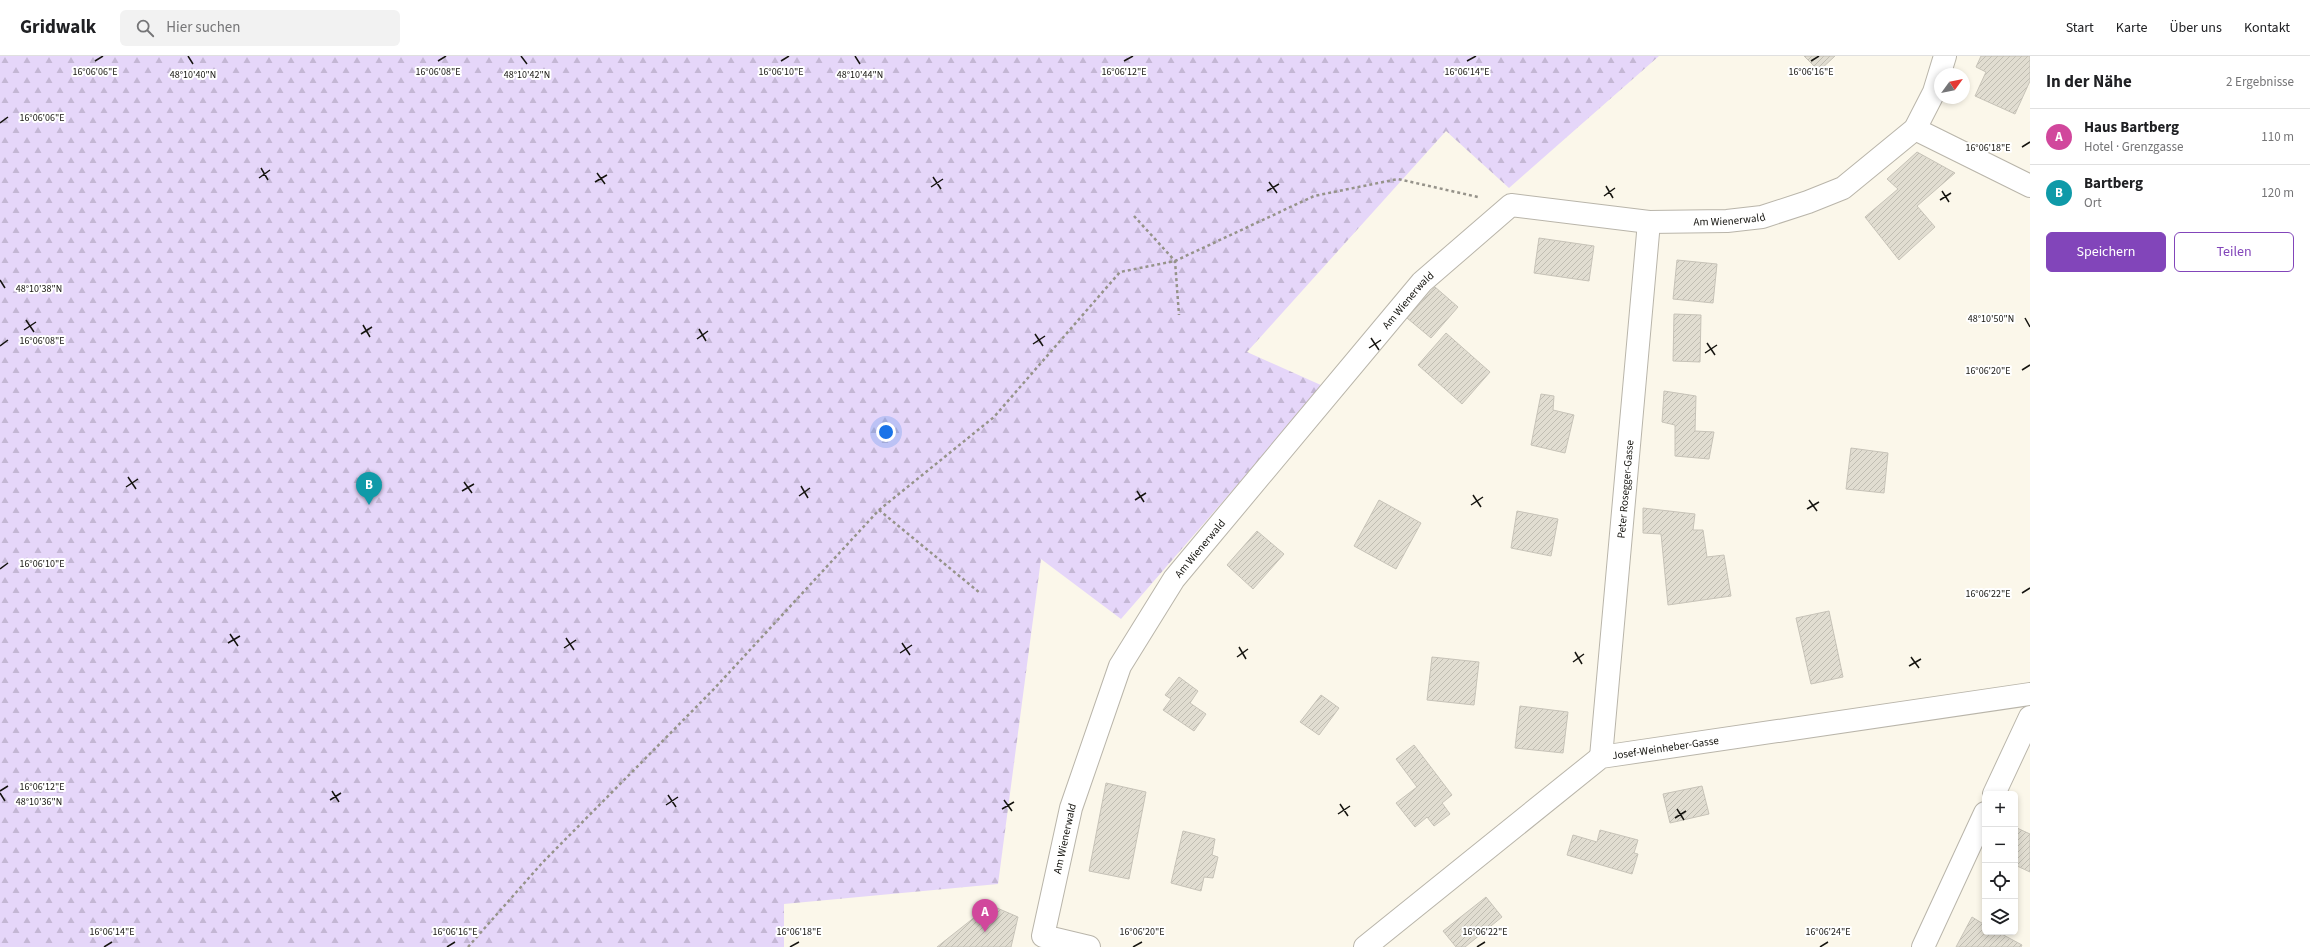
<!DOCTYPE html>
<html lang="de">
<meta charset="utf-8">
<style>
body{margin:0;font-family:"Source Sans 3",sans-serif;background:#f2f2f2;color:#202124}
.controls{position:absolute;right:12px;bottom:12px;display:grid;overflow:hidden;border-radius:6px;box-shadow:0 2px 6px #0003}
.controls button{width:36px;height:36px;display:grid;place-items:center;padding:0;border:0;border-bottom:1px solid #e0e0e0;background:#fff;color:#202124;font:20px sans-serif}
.compass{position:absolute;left:1934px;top:12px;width:36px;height:36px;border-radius:50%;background:#fff;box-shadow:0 2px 6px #0003;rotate:57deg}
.you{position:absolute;left:886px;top:376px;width:14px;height:14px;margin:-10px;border:3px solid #fff;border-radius:50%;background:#1a73e8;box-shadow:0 0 0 6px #1a73e833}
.badge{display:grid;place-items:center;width:26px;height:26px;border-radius:50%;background:#8245ba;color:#fff;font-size:13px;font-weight:700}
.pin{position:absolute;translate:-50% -33px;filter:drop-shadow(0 1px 2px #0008)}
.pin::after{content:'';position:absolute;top:21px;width:14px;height:12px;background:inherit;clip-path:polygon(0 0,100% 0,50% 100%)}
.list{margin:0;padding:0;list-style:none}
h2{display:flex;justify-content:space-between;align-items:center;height:52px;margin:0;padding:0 16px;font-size:17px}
h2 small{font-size:13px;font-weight:400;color:#757577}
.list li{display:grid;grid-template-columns:26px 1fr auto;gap:12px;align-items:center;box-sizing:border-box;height:56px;padding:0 16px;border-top:1px solid #e0e0e0}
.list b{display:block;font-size:15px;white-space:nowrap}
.list p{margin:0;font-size:13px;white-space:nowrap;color:#757577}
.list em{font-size:13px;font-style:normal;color:#757577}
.actions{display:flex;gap:8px;padding:12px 16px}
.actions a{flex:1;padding:9px 0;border:1px solid #8245ba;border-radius:6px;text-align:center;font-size:14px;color:#8245ba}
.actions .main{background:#8245ba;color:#fff}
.icon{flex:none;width:22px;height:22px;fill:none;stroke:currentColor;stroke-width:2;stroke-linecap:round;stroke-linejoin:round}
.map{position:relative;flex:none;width:2030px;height:891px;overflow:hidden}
header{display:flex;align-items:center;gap:24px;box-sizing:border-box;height:56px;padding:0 20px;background:#fff;border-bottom:1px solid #e0e0e0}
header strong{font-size:19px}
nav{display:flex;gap:22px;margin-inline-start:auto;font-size:14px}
.search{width:280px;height:36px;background:#f2f2f2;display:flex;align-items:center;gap:10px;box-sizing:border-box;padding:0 14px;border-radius:6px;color:#757577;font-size:15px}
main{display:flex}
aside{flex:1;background:#fff}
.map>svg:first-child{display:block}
.forest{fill:url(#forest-firs)}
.building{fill:url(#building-hatch);stroke:#c7c3b8}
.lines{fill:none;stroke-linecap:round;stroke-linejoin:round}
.street-casing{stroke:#b9b5aa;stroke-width:24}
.path{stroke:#96938a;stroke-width:2.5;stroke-dasharray:3 3;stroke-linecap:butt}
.street{stroke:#fff;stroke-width:22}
.ticks{fill:none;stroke:#15140f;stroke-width:1.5}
.labels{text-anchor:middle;stroke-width:4;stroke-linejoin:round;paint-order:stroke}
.street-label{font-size:11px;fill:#15140f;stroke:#fff}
.ticks-label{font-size:10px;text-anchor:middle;fill:#15140f;stroke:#fff;stroke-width:4;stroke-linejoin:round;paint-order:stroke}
</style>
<header>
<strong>Gridwalk</strong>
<div class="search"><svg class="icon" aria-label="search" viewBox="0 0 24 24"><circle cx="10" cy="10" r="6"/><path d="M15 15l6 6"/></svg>Hier suchen</div>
<nav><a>Start</a><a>Karte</a><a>Über uns</a><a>Kontakt</a></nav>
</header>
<main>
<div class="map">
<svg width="2030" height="891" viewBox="0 0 2030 891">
<defs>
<pattern id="forest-firs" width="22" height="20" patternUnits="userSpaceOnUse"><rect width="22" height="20" fill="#e5d6f9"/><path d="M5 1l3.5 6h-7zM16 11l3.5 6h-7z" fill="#c4b7d4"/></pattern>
<pattern id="building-hatch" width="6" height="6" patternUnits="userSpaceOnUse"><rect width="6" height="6" fill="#e1ddd1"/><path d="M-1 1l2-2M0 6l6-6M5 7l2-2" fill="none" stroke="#c0bdb2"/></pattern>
</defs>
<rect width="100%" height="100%" fill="#fbf7ea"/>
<!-- forest -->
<polygon class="forest" points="0,0 1659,0 1509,132 1446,75 1247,296 1323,330 1121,563 1041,503 998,828 784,848 784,891 0,891"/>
<!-- building -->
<g class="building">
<polygon points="1804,0 1835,0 1819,15"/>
<polygon points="1981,0 2030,0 2030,25 2015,58 1975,40 1986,16 1976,11"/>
<polygon points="1917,96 1955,117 1917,150 1935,171 1899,204 1865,161 1898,133 1887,123"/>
<polygon points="1539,182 1594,190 1589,225 1534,217"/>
<polygon points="1677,204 1717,208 1713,247 1673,243"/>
<polygon points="1435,231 1458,251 1431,282 1407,262"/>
<polygon points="1674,258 1701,259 1700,306 1673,305"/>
<polygon points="1446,277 1490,316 1462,348 1418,309"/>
<polygon points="1664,335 1696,340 1695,375 1714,376 1709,403 1675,400 1675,369 1662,366"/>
<polygon points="1541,338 1554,340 1553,354 1574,359 1565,397 1531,389"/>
<polygon points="1851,392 1888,397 1884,437 1846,433"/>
<polygon points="1379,444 1421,467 1396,513 1354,490"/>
<polygon points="1643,452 1695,458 1693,474 1703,474 1707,501 1724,499 1731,540 1668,549 1661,478 1643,477"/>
<polygon points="1517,455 1558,463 1551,500 1511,492"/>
<polygon points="1257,475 1284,498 1253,533 1227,509"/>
<polygon points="1829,555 1843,621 1811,628 1796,562"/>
<polygon points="1432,601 1479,606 1474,649 1427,644"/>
<polygon points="1179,621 1198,635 1190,647 1206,658 1194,675 1163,654 1171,643 1165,639"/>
<polygon points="1321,639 1339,652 1319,679 1300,666"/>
<polygon points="1520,650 1568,656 1563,697 1515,692"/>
<polygon points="1414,689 1452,739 1442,747 1450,758 1434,770 1427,761 1415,771 1396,747 1417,731 1396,703"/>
<polygon points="1106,727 1146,736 1129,823 1089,815"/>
<polygon points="1702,730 1709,758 1670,767 1663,738"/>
<polygon points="2017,772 2030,778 2030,816 2015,809"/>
<polygon points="1600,774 1638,784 1634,797 1638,798 1632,818 1567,799 1573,779 1597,786"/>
<polygon points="1183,775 1215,783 1212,799 1218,801 1213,822 1204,821 1201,835 1171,827"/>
<polygon points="1486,841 1502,861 1465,891 1456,891 1443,875"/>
<polygon points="990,849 1018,861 1011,891 937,891"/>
<polygon points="1972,861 1985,869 1985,876 1998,876 2022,889 2021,891 1956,891"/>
</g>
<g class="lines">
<defs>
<g id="street">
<polyline points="1915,73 2030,130"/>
<path id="s1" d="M1601,701L1649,166"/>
<polyline points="1994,738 2030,661"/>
<path id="s2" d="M1089,891L1043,880L1071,752L1120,610L1174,523L1422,226L1511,149L1649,166L1727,165L1762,161L1808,146L1843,132L1915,73L1934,36L1945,0"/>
<path id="s3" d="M1365,891L1601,701L2030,638"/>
<polyline points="1923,891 1985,757"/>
</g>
</defs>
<!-- street casing -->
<use href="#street" class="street-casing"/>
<!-- path -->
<g class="path">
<polyline points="1134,160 1175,205 1179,259"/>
<polyline points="879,454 980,537"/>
<polyline points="468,891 542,807 713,634 879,454 994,361 1120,216 1175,205 1314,140 1398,123 1478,141"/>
</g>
<!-- street -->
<use href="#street" class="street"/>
</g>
<!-- ticks -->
<path class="ticks" d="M188,0L193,8M521,0L527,8M855,0L860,8M95,5L103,0M438,5L446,0M781,5L789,0M1124,5L1133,0M1467,5L1476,0M1811,5L1819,0M0,67L8,61M2022,91L2030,86M261,112L268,124M597,117L605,128M933,121L941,133M259,122L270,114M595,126L607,119M1269,126L1277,137M1606,130L1613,142M931,131L943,123M1267,135L1279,128M1942,135L1949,146M1604,140L1615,132M1940,144L1951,137M0,224L5,232M2025,262L2030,271M26,264L34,276M363,269L370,281M699,273L706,285M24,274L36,266M361,278L372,271M1035,278L1043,290M1371,282L1379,294M697,283L708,275M1707,287L1715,299M1033,288L1045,280M0,290L8,284M1369,292L1381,284M1705,297L1717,289M2022,314L2030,309M128,421L136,433M464,426L472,437M801,430L808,442M126,431L138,423M462,435L474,428M1137,435L1144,446M1473,439L1481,451M799,440L810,432M1135,444L1146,437M1809,444L1817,455M1471,449L1483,441M1807,453L1819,446M0,513L8,507M2022,537L2030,532M230,578L238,590M566,582L574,594M228,587L240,580M902,587L910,599M1239,591L1246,603M564,592L576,584M1575,596L1582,608M900,597L912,589M1237,601L1248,593M1911,601L1919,612M1573,606L1584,598M1909,610L1921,603M0,735L8,730M332,735L339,746M0,737L5,745M668,739L676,751M330,744L341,737M1004,744L1012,755M1340,748L1348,760M666,749L678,741M1002,753L1014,746M1677,753L1684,764M1338,758L1350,750M1675,762L1686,755M104,891L112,886M447,891L455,886M790,891L799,886M1133,891L1142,886M1477,891L1485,886M1820,891L1828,886"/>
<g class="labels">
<!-- street labels -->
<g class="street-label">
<text dy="4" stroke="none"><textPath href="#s2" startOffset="1155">Am Wienerwald</textPath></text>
<text dy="4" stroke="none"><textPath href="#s2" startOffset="795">Am Wienerwald</textPath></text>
<text dy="4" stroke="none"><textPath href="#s1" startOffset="269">Peter Rosegger-Gasse</textPath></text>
<text dy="4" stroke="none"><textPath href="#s2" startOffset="471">Am Wienerwald</textPath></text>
<text dy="4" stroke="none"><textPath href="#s3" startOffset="368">Josef-Weinheber-Gasse</textPath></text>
<text dy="4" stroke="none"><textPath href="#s2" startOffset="147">Am Wienerwald</textPath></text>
</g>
</g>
<g class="ticks-label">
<text x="95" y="19">16°06'06"E</text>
<text x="438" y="19">16°06'08"E</text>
<text x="781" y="19">16°06'10"E</text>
<text x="1467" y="19">16°06'14"E</text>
<text x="1811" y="19">16°06'16"E</text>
<text x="1124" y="19">16°06'12"E</text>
<text x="193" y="22">48°10'40"N</text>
<text x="527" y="22">48°10'42"N</text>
<text x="860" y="22">48°10'44"N</text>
<text x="42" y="65">16°06'06"E</text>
<text x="1988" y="95">16°06'18"E</text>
<text x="39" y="236">48°10'38"N</text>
<text x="1991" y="266">48°10'50"N</text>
<text x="42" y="288">16°06'08"E</text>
<text x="1988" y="318">16°06'20"E</text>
<text x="42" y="511">16°06'10"E</text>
<text x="1988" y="541">16°06'22"E</text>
<text x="42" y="734">16°06'12"E</text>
<text x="39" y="749">48°10'36"N</text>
<text x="112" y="879">16°06'14"E</text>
<text x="455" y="879">16°06'16"E</text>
<text x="799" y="879">16°06'18"E</text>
<text x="1142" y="879">16°06'20"E</text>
<text x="1485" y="879">16°06'22"E</text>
<text x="1828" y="879">16°06'24"E</text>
</g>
</svg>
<div class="controls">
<button>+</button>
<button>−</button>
<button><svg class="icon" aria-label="locate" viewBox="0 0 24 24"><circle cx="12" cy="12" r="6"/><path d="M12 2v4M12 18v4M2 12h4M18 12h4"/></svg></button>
<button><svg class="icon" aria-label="layers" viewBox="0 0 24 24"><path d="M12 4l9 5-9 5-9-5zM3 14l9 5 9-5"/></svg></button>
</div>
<svg class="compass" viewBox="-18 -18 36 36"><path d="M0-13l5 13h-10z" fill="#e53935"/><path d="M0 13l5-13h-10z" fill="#757577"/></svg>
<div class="you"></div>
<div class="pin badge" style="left:985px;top:876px;background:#d1479c">A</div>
<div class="pin badge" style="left:369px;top:449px;background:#0f9aa8">B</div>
</div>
<aside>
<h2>In der Nähe<small>2 Ergebnisse</small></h2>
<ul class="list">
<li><span class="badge" style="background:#d1479c">A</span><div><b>Haus Bartberg</b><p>Hotel · Grenzgasse</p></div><em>110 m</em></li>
<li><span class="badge" style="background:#0f9aa8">B</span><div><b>Bartberg</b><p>Ort</p></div><em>120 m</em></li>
</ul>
<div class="actions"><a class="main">Speichern</a><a>Teilen</a></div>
</aside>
</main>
